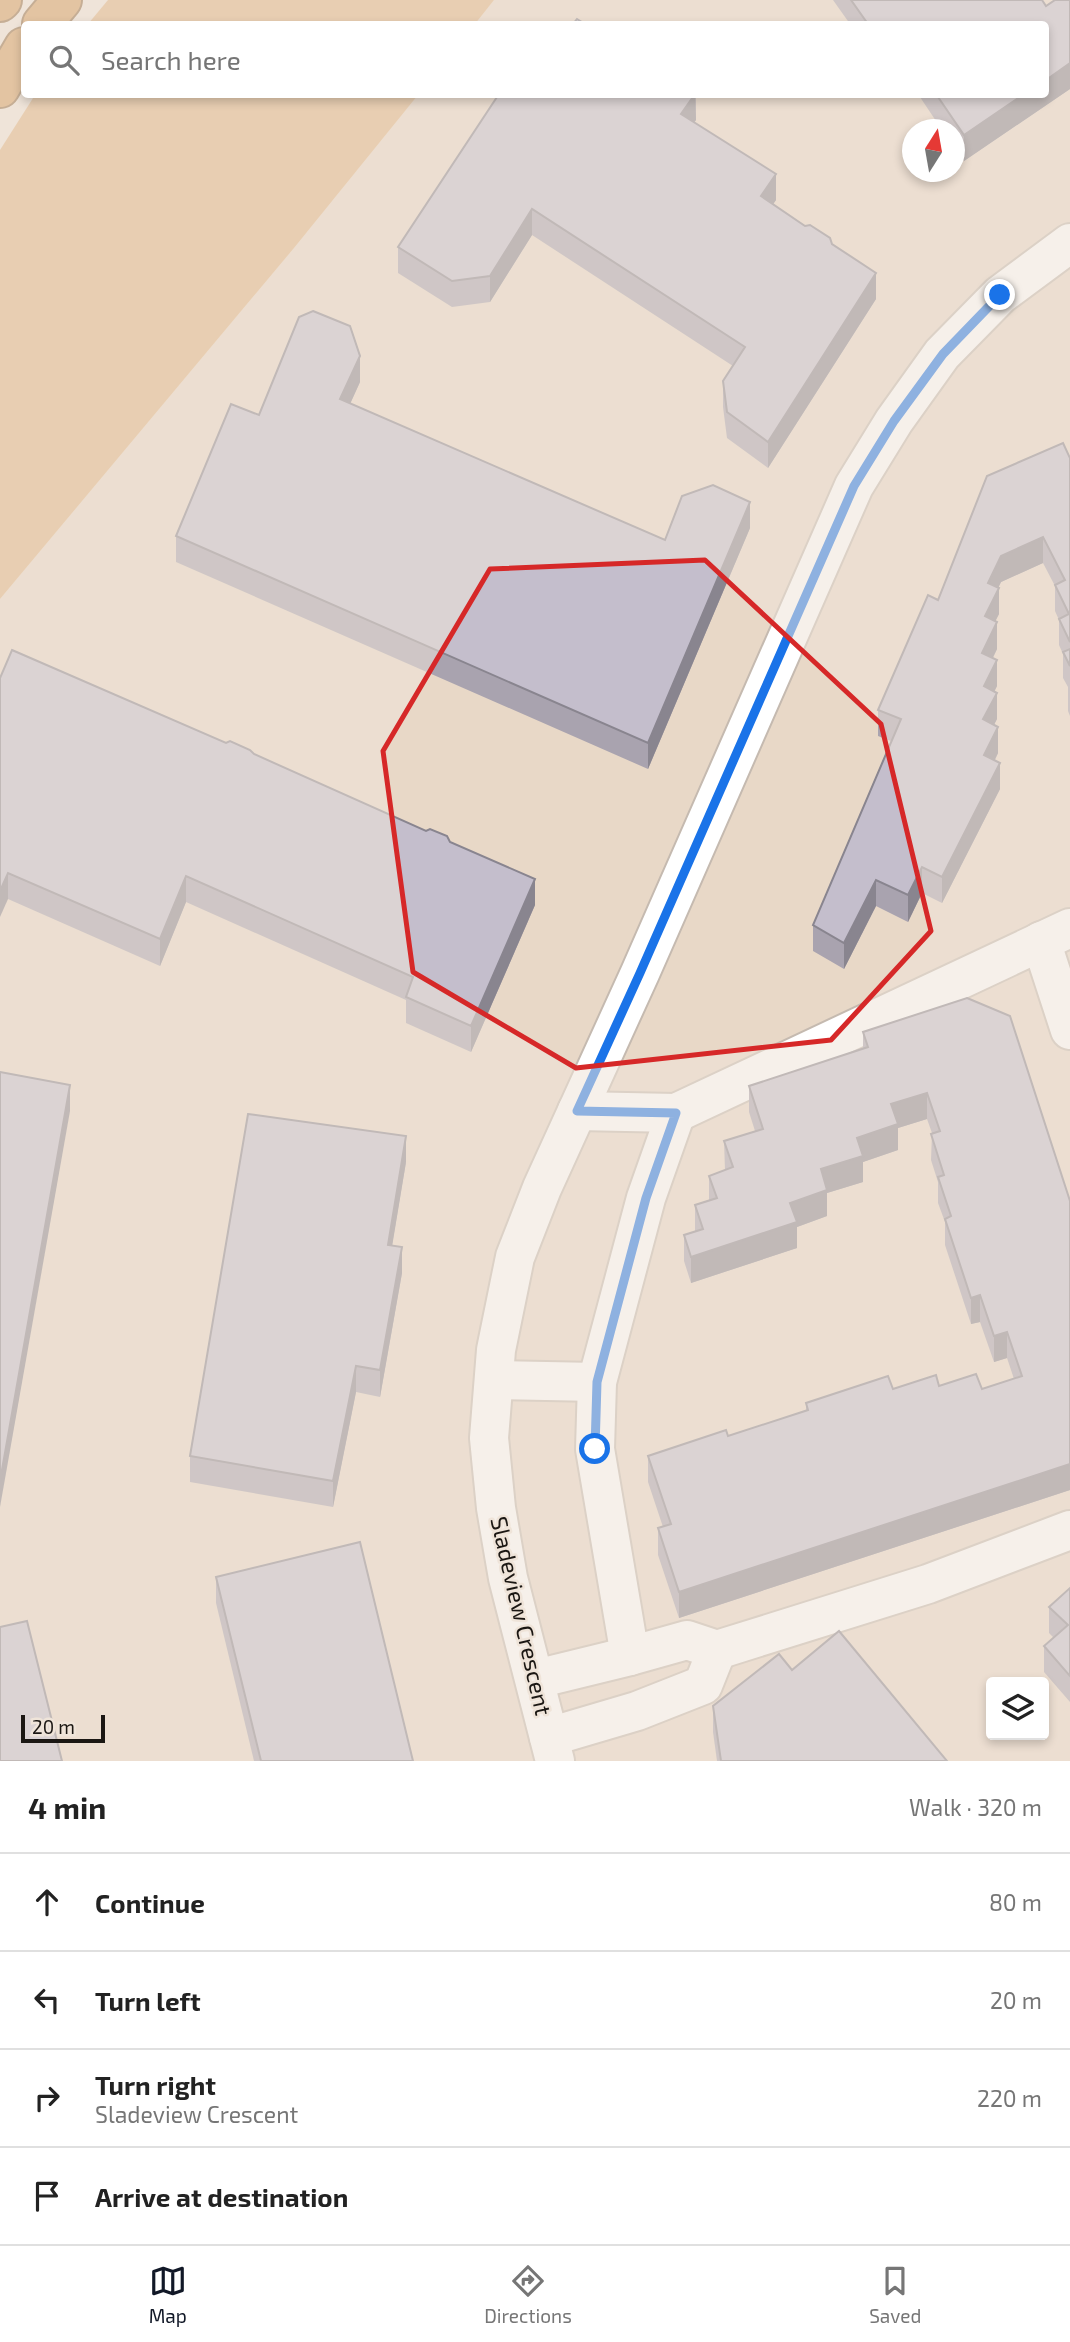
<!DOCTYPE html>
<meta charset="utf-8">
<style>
body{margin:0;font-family:"Exo 2",sans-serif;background:#f2f2f2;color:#222}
.controls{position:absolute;right:21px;bottom:21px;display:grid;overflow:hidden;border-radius:7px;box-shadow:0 4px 10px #0003}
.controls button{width:63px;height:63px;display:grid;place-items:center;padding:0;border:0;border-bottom:2px solid #e0e0e0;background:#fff;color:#222;font:35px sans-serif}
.compass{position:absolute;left:902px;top:119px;width:63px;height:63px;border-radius:50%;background:#fff;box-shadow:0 4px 10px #0003;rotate:11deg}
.scale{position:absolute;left:21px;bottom:18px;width:84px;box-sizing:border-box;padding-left:7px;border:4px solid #1b1713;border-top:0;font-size:19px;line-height:24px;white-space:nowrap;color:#1b1713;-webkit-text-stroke:5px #efe4d9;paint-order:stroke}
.stop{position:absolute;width:21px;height:21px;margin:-16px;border:5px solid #1a73e8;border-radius:50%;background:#fff}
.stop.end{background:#1a73e8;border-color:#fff;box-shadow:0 2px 7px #0008}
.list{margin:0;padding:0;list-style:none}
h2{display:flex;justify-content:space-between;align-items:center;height:91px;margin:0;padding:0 28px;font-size:30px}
h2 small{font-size:23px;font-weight:400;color:#767676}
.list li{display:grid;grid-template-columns:46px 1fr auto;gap:21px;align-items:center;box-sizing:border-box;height:98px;padding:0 28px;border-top:2px solid #e0e0e0}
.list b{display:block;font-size:26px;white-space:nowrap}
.list p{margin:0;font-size:23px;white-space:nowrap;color:#767676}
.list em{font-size:23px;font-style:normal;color:#767676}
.icon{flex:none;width:38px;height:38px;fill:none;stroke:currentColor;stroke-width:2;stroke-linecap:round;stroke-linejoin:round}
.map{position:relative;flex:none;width:1070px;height:1761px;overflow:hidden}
.search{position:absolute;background:#fff;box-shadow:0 4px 10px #0003;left:21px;right:21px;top:21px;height:77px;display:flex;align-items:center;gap:18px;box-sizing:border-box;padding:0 24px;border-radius:7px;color:#767676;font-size:26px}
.sheet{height:483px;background:#fff}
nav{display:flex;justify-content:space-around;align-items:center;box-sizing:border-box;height:98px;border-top:2px solid #e0e0e0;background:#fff;font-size:19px;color:#767676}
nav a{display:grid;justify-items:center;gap:4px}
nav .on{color:#111827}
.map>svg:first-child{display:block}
.built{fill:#e8d8c7;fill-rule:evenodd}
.green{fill:#e1b483}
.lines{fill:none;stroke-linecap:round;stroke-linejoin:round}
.minor-casing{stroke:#c5bab0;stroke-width:42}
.highway-casing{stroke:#946e44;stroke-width:42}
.minor{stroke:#fff;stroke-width:38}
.highway{stroke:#d59d5f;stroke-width:38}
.wall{fill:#a9a3af}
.shaded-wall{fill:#89858f}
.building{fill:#c4becc;stroke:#89858f;stroke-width:2}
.route{stroke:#1a73e8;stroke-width:9}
.marked{fill:none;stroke:#d62828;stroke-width:5;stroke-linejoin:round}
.labels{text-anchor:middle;stroke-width:5;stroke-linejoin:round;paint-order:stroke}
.street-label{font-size:23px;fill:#1b1713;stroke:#efe4d9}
</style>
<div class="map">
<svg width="1070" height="1761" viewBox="0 0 1070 1761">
<rect width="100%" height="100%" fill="#efe4d9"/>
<!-- built -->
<path class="built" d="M494,0H1070V1761H0V599L294,248L418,95L1046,94V24H475ZM912,130H954V172H912ZM991,1682H1044V1735H991Z"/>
<!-- green -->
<g class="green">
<polygon points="108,0 494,0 475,24 88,24"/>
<polygon points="35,95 418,95 294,248 0,599 0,150"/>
</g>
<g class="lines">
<defs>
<g id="minor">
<polyline points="1041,941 1070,1030"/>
<polyline points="577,1111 676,1113 1070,928"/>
<polyline points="494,1380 597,1382"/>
<polyline points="630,1656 595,1449 597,1382 646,1198 676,1113"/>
<polyline points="536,1679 630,1656 687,1640 717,1650 928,1584 1070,1530"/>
<polyline points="549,1737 637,1711 703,1685 717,1650"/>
<polyline points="555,1761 508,1578 496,1508 489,1438 496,1350 515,1257 542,1188 640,973 854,486 894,421 942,354 1000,295 1070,243"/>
</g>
<g id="highway">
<polyline points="0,2 2,0"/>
<polyline points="42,24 62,0"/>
<polyline points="0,88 24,47"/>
</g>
</defs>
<!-- minor casing -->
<use href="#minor" class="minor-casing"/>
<!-- highway casing -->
<use href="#highway" class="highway-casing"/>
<!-- minor -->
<use href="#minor" class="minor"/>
<!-- highway -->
<use href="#highway" class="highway"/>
</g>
<!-- wall -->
<g class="wall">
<polygon points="833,0 1042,0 1046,6 1055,0 1070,0 1070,89 964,161 955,147 955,130 942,130 918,94 1046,94 1046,24 850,24"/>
<polygon points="696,94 696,120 694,122 776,200 773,204 832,244 876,299 768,468 727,438 723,407 723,381 733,366 532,235 490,302 452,307 398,273 398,247"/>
<polygon points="360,382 350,404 665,540 750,528 648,769 176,562 176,536 259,415"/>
<polygon points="1070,458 1070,716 1068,711 1068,687 1063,678 1063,654 1059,645 1059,620 1055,611 1055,586 1043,563 1001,582 998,588 999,614 995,621 997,649 993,658 997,686 994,692 997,719 994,725 998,753 995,760 1000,789 942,903 922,893 908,922 876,906 844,969 813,951 813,925 891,741 878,736 878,710 938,600"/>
<polygon points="0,678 254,754 450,842 535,905 471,1052 406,1023 406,1000 186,902 160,966 8,899"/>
<polygon points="863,1032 1070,1201 1070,1490 679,1618 658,1555 658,1528 663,1527 648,1482 648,1456 728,1436 806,1411 806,1403 893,1389 939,1386 982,1389 1014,1379 1007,1358 994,1362 980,1322 971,1324 945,1245 945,1222 938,1203 938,1182 931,1160 932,1133 927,1119 898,1128 898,1150 863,1162 863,1182 827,1193 827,1216 797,1227 797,1248 691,1283 684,1261 684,1235 695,1232 695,1205 709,1200 709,1176 725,1170 724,1141 755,1131 749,1112 749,1086 863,1049"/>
<polygon points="406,1162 392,1245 402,1273 380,1397 356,1392 333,1507 190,1482 190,1456"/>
<polygon points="216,1577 413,1761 254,1761 216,1603"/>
<polygon points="1070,1588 1070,1702 1044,1672 1044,1646 1054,1638 1049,1633 1049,1607"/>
<polygon points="792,1670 947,1761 717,1761 713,1732 713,1706"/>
</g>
<!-- shaded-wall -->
<g class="shaded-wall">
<polygon points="1070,63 1070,89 964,161 964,135 1024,94 1046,94 1046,80"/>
<polygon points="695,94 696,120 681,140 681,114"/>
<polygon points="776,174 776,200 761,222 761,196"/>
<polygon points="532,209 532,235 490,302 490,276"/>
<polygon points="876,273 876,299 768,468 768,442"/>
<polygon points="360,356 360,382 340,426 340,399"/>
<polygon points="750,502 750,528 648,769 648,743"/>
<polygon points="1043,537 1043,563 1001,582 988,609 988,583 1001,556"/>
<polygon points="999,588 999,614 985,642 985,616"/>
<polygon points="997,622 997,649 982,679 982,653"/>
<polygon points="997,660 997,686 984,712 984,686"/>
<polygon points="997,693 997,719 983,745 983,719"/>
<polygon points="998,727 998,753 984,781 984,755"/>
<polygon points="1000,763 1000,789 942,903 942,877"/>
<polygon points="922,867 922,893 908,922 908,895"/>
<polygon points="8,873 8,899 0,917 0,891"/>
<polygon points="186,876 186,902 160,966 160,939"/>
<polygon points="535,879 535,905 471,1052 471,1026"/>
<polygon points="876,880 876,906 844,969 844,943"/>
<polygon points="70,1085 70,1111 0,1507 0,1481"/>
<polygon points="927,1093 927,1119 898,1128 898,1150 863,1162 863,1182 827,1193 827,1216 797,1227 797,1248 691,1283 691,1257 790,1203 821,1169 857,1138 891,1104"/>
<polygon points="406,1136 406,1162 388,1271 388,1245"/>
<polygon points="402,1247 402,1273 380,1397 380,1370"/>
<polygon points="980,1295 980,1322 971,1324 971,1298"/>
<polygon points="1007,1332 1007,1358 994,1362 994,1336"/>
<polygon points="356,1366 356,1392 333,1507 333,1481"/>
<polygon points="1070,1464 1070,1490 679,1618 679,1592"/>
</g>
<!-- building -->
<g class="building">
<polygon points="851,0 1042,0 1046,6 1055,0 1070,0 1070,63 1046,80 1046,24 868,24"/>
<polygon points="577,19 585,24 573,24"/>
<polygon points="499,94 695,94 681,114 776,174 761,196 805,226 810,225 830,238 832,244 876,273 768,442 727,412 723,381 745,347 532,209 490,276 452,281 398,247"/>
<polygon points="936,94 1024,94 964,135"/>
<polygon points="313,311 350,326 360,356 340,399 665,540 682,496 713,485 750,502 648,743 176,536 231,404 259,415 299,317"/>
<polygon points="1063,443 1070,458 1070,642 1059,619 1069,614 1055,585 1065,580 1043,537 1001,556 988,583 999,588 985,616 997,622 982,653 997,660 984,686 997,693 983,719 998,727 984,755 1000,763 942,877 922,867 908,895 876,880 844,943 813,925 901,719 878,710 928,595 938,600 987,476"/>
<polygon points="1070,649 1070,666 1063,652"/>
<polygon points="12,650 226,743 230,741 250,750 254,754 426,831 430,829 447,836 450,842 535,879 471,1026 406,997 413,977 186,876 160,939 8,873 0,891 0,678"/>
<polygon points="967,998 1010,1016 1070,1201 1070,1464 679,1592 658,1528 671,1524 648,1456 726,1430 728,1436 808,1410 806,1403 888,1376 893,1389 936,1375 939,1386 976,1374 982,1389 1022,1376 1007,1332 994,1336 980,1295 971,1298 945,1219 951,1216 938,1177 944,1175 931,1134 940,1131 927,1093 891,1104 898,1124 857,1138 863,1156 821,1169 827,1190 790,1203 797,1222 691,1257 684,1235 703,1229 695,1205 717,1198 709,1176 733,1167 724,1141 763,1129 749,1086 868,1047 863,1032"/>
<polygon points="0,1072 70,1085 0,1481"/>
<polygon points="248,1114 406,1136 388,1245 402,1247 380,1370 356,1366 333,1481 190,1456"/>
<polygon points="360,1542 413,1761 261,1761 216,1577"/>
<polygon points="1070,1588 1070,1676 1044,1646 1068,1625 1049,1607"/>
<polygon points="27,1621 62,1761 0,1761 0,1627"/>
<polygon points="839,1631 947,1761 721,1761 713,1706 779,1654 792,1670"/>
</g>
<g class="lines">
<!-- route -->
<polyline class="route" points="595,1449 597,1382 646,1198 676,1113 577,1111 640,973 854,486 894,421 943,354 1000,295"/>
</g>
<!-- marked area -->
<path d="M0 0H1070V1761H0ZM705,560L881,724L931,931L831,1040L576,1068L413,972L383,751L490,569Z" fill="#efe4d9" fill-opacity=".55" fill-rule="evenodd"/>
<path class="marked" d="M705,560L881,724L931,931L831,1040L576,1068L413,972L383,751L490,569Z"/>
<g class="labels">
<!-- street labels -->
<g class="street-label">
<text transform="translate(521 1616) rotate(77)" y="8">Sladeview Crescent</text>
</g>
</g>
</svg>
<div class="controls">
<button><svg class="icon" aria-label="layers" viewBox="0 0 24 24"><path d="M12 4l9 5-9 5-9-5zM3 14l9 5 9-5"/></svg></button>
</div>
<svg class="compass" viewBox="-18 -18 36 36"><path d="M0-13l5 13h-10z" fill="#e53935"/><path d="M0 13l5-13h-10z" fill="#767676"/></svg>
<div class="scale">20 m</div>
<div class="stop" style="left:595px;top:1449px"></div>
<div class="stop end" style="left:1000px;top:295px"></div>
<div class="search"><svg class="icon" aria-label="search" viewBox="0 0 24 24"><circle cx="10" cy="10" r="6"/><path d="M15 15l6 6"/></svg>Search here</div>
</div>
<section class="sheet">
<h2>4 min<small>Walk · 320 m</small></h2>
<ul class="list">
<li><svg class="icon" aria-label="ahead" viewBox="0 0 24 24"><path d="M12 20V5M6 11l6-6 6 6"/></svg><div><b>Continue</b></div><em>80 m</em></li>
<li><svg class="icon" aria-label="left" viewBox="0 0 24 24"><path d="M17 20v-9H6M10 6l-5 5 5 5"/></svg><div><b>Turn left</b></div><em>20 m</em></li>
<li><svg class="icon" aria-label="right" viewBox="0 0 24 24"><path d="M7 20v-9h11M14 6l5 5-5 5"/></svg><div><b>Turn right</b><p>Sladeview Crescent</p></div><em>220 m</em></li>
<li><svg class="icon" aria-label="arrive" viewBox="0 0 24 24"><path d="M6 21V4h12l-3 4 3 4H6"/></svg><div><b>Arrive at destination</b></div></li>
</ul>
</section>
<nav>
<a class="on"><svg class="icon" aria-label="map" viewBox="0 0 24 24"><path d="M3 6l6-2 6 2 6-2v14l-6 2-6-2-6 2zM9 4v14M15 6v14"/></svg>Map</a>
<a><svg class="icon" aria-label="directions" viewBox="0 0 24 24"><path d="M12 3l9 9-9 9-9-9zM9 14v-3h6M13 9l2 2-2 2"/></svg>Directions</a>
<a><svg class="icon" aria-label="saved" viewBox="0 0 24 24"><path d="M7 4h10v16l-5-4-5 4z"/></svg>Saved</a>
</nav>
